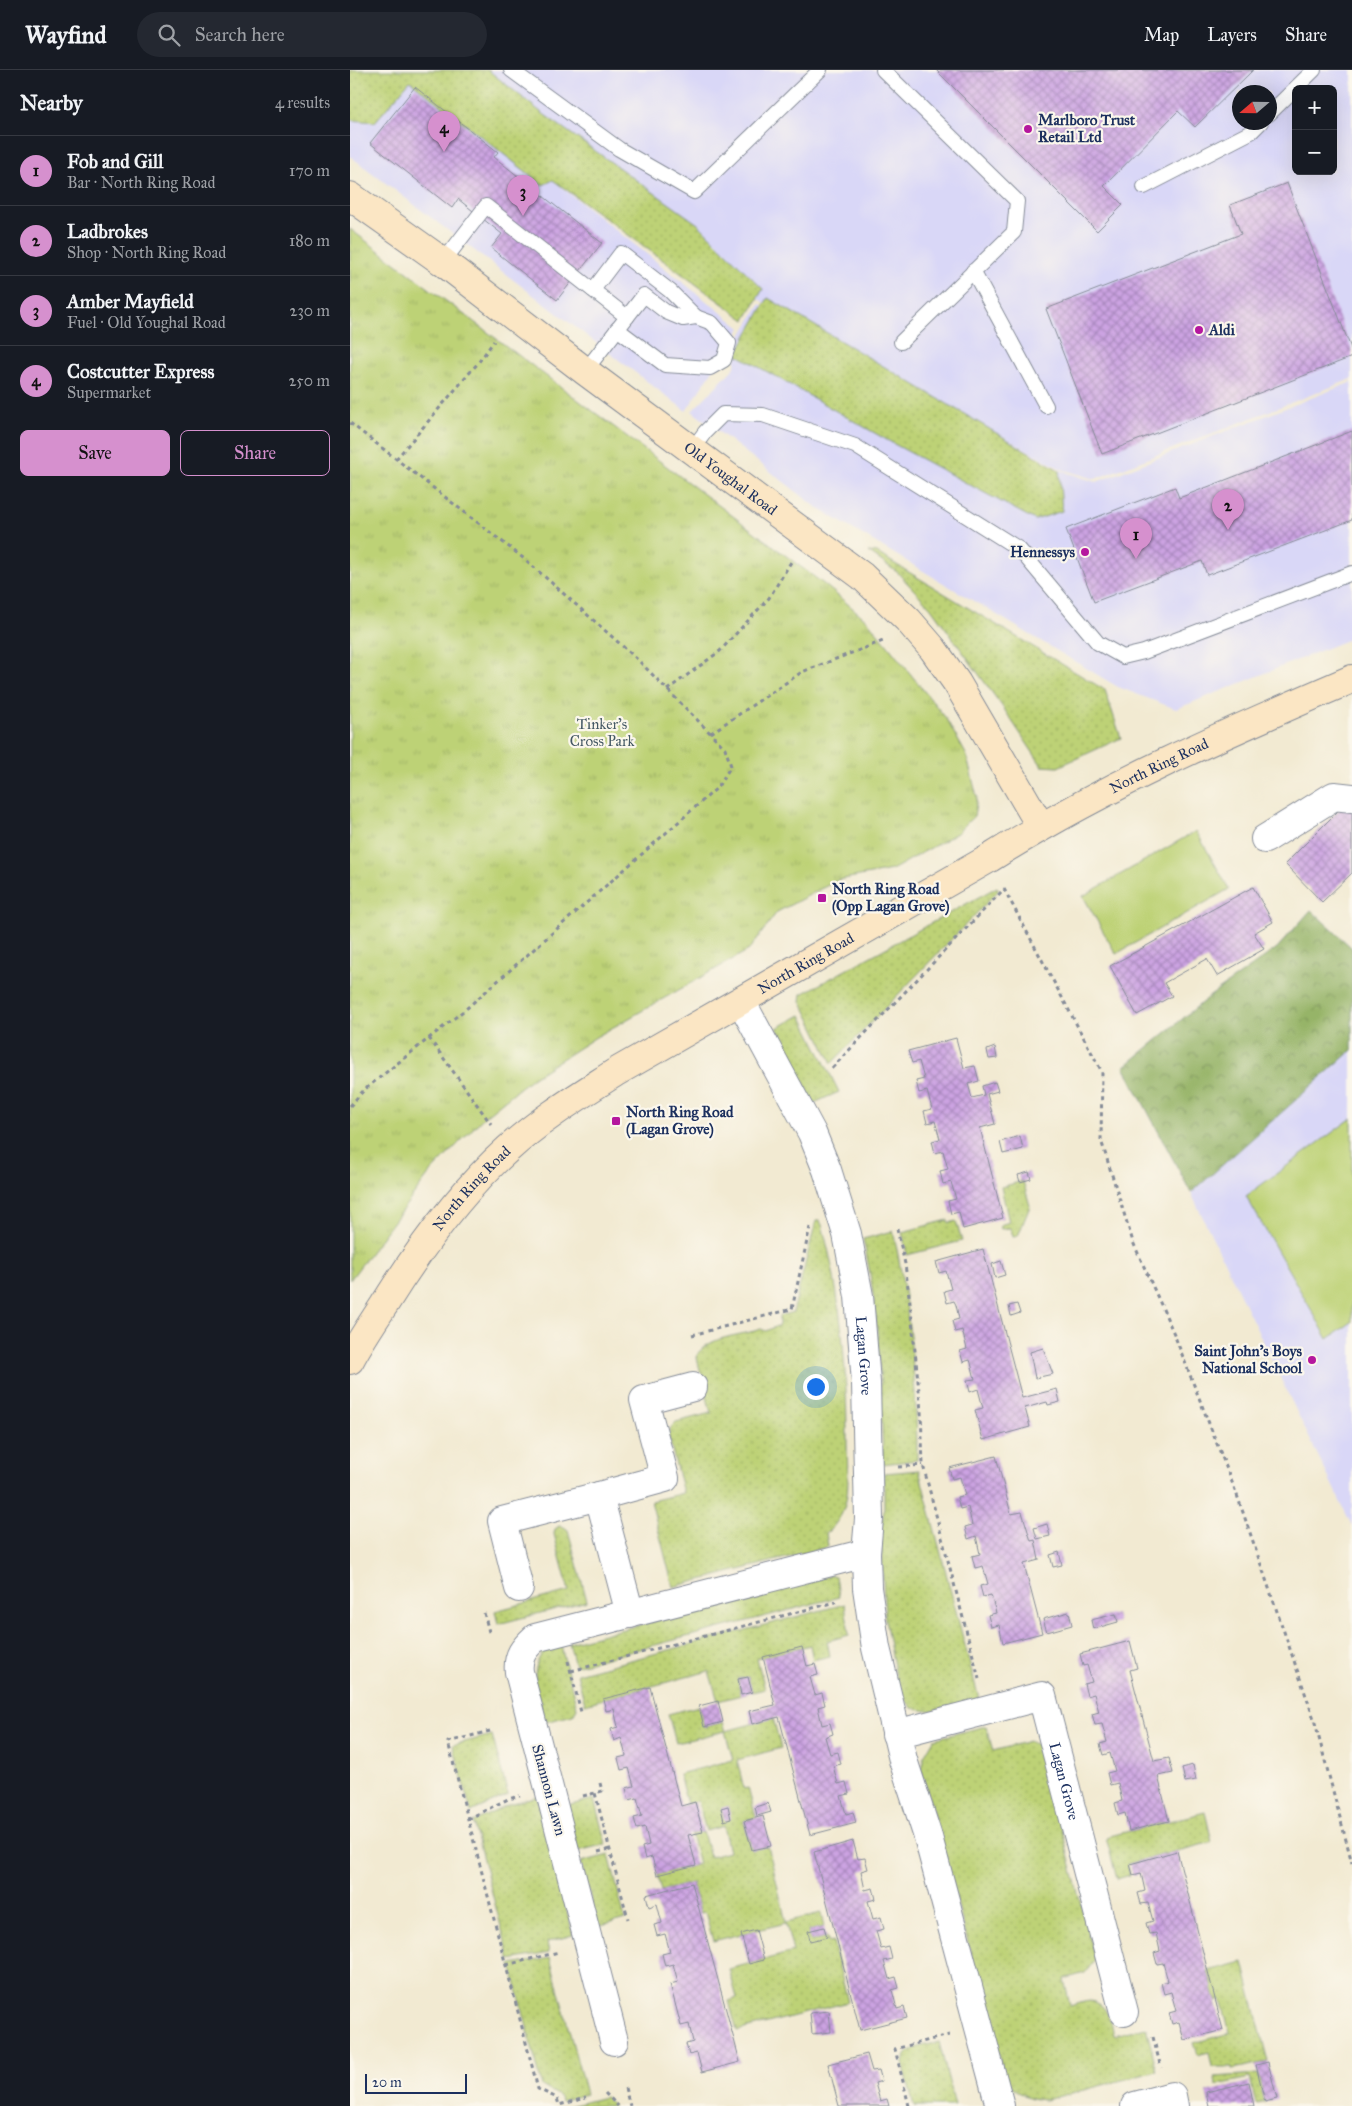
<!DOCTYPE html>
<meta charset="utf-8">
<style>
body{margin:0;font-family:"IM FELL Great Primer",serif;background:#242831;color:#f1f3f6}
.controls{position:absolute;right:15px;top:15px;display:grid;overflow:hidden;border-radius:8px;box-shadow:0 5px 20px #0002}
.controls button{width:45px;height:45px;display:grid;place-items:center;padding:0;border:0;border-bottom:1px solid #363941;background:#171b24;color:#f1f3f6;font:25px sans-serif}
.compass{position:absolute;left:882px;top:15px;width:45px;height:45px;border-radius:50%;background:#171b24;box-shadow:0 5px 20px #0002;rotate:250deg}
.scale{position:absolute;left:15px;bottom:12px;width:102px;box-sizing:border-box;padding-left:5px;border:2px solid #1b2f5e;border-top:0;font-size:14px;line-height:18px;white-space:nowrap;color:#1b2f5e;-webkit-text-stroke:4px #fbf7ec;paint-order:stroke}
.you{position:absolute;left:465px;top:1316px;width:18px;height:18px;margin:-12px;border:4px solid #fff;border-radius:50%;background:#1a73e8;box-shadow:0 0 0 8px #1a73e833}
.badge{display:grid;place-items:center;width:32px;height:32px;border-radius:50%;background:#d690ce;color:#111;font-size:16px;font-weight:700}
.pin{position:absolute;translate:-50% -41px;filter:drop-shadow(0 1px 2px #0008)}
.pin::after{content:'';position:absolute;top:26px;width:18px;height:15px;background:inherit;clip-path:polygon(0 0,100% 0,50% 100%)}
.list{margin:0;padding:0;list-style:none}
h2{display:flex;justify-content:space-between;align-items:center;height:65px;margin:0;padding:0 20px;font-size:21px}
h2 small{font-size:16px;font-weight:400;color:#9ea1a6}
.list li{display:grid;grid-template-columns:32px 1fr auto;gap:15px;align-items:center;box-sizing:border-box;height:70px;padding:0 20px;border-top:1px solid #363941}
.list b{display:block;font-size:19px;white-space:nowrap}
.list p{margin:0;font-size:16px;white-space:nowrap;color:#9ea1a6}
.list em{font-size:16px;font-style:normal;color:#9ea1a6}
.actions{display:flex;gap:10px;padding:15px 20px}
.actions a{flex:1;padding:11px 0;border:1px solid #d690ce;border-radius:8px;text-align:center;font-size:18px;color:#d690ce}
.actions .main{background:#d690ce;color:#111}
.icon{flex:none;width:28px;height:28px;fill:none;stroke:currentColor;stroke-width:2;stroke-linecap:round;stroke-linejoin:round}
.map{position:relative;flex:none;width:1002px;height:2036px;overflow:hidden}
header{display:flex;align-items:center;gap:30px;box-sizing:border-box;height:70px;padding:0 25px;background:#171b24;border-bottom:1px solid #363941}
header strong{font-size:24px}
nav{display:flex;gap:28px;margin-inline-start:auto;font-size:18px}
.search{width:350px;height:45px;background:#242831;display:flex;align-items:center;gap:12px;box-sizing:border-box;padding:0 18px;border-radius:28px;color:#9ea1a6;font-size:19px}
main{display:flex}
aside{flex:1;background:#171b24}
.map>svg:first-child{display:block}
.built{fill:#d9d7f7;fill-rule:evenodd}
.grass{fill:url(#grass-dots);stroke:#6c806a}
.forest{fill:url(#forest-crowns);stroke:#587262}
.park{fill:url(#park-tufts);stroke:#6c806a}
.pitch{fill:#bdd276;stroke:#6c806a}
.building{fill:url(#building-cross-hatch)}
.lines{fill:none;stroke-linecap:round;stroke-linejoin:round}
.service-casing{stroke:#868c98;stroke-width:16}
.minor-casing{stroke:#868c98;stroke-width:30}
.secondary-casing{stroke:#868c98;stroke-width:30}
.path{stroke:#868c98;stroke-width:3;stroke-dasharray:4 4;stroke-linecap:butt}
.service{stroke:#fff;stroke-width:14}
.minor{stroke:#fff;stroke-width:28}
.secondary{stroke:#fbe6c4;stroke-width:28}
.poi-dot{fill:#b5179e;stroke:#fbf7ec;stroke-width:2}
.labels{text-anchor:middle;stroke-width:4.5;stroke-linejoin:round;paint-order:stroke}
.poi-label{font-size:15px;font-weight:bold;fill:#1b2f5e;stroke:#fbf7ec;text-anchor:start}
.street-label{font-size:15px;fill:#1b2f5e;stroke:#fbf7ec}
.park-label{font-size:15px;fill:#445864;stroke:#fbf7ec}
</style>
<header>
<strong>Wayfind</strong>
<div class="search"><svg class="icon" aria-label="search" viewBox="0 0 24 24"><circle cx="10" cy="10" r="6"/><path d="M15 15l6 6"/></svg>Search here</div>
<nav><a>Map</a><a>Layers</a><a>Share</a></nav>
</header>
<main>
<aside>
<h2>Nearby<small>4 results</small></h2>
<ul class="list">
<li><span class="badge">1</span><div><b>Fob and Gill</b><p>Bar · North Ring Road</p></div><em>170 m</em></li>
<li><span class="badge">2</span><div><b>Ladbrokes</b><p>Shop · North Ring Road</p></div><em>180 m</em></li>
<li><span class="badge">3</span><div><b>Amber Mayfield</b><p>Fuel · Old Youghal Road</p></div><em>230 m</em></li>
<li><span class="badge">4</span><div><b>Costcutter Express</b><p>Supermarket</p></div><em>250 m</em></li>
</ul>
<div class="actions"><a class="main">Save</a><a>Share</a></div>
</aside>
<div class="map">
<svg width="1002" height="2036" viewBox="0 0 1002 2036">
<defs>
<pattern id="grass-dots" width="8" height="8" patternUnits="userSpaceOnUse" patternTransform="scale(1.25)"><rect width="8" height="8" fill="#bdd276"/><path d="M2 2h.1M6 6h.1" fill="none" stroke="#a2b568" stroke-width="1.8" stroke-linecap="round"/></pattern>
<pattern id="forest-crowns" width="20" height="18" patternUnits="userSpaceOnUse" patternTransform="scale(1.25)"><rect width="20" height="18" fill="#96b467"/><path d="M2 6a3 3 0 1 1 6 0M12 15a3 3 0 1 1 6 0" fill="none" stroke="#7a9358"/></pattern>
<pattern id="park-tufts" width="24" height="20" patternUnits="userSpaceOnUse" patternTransform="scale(1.25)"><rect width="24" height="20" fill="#bdd276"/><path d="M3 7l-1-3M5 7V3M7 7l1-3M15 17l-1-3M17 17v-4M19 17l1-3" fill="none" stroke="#a2b568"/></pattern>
<pattern id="building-cross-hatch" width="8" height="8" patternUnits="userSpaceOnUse" patternTransform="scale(1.25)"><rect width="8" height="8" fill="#cca3e2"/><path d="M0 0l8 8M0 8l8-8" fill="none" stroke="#a585ba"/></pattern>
</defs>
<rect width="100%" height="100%" fill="#fbf7ec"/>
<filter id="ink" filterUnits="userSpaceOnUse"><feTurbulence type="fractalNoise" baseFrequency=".02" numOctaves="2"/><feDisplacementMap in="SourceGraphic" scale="10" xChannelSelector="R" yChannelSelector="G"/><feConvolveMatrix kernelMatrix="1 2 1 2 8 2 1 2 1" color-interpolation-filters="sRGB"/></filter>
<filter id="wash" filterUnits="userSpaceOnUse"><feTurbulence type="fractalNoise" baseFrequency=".0096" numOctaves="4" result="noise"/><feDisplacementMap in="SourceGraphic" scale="20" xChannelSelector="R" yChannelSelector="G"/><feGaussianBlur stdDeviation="1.12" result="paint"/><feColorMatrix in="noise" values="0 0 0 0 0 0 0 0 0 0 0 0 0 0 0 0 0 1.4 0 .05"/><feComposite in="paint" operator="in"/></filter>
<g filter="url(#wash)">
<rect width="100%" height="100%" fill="#f2ead2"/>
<!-- built -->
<g class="built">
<polygon points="62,0 391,258 336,341 0,86 0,45"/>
<path d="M108,0H1002V309L745,409L711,399L401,225ZM946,19H983V101H946ZM889,22H919V52H889Z"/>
<polygon points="410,234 709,400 746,412 1002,312 1002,568 826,639 768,617 469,439 342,341 385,297 387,272"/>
<polygon points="1002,980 1002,1456 841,1123"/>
</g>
<!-- grass -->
<g class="grass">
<polygon points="0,0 138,0 192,43 348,154 413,219 395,250 203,110 193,115 60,11 25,52 0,50"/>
<polygon points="418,228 709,400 712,441 685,450 544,374 386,284"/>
<polygon points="518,482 527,483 755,620 771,668 708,697 692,696 654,639 581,538 547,502"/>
<polygon points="647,817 649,820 482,993 451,931 452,924"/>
<polygon points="451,945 489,1022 464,1033 427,958"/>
<polygon points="673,1111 680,1136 668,1166 663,1167 660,1158 651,1159 650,1155 659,1152 651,1117"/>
<polygon points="598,1150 599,1153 606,1151 612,1171 557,1185 552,1162"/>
<path d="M466,1151H470L472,1155C492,1227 497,1300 497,1374C497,1394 500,1416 495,1435C493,1444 484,1458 476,1463L478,1477L323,1517L301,1431L333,1423L318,1364L322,1356L326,1352L361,1343L347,1288L348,1283C363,1265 391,1266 411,1259L416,1261L429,1255V1246L443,1242Z"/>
<path d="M543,1161C559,1232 567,1318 567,1390L533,1394C531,1319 530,1242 513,1169Z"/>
<polygon points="569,1400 629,1629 585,1640 577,1641 562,1638 549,1622 535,1550 531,1471 534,1437 534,1403"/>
<polygon points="209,1456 214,1457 218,1460 237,1531 148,1554 145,1541 219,1521 204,1464 205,1459"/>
<polygon points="482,1505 486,1506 489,1527 225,1596 219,1573"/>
<polygon points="495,1534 499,1565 477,1571 480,1586 463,1590 460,1575 407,1589 415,1619 402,1622 398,1607 388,1609 391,1625 368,1631 359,1601 235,1634 227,1604"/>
<path d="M211,1576L227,1638L223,1645L195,1652C189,1628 177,1604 193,1582Z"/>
<polygon points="349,1636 354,1657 373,1652 376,1661 423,1648 431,1678 387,1690 394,1719 398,1718 406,1747 394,1751 402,1780 418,1776 436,1852 471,1843 474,1857 458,1861 461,1871 477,1867 479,1873 483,1872 498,1932 387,1961 379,1931 387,1928 379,1899 443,1882 436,1853 363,1871 355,1842 351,1843 342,1813 311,1821 307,1805 349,1794 341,1764 353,1762 360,1787 379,1782 373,1756 356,1761 348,1731 337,1734 329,1704 383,1690 375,1661 326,1673 318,1644"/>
<path d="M636,1656L643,1681L679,1671L691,1677L745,1890L735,1903L714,1909L720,1936C726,1935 734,1931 740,1931C758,1933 761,1952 764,1965L796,1957L807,2001L695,2030C677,2029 666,2023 655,2009L571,1699L574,1686L584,1669Z"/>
<polygon points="142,1665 158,1725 121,1742 103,1675"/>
<polygon points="187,1726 223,1865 197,1872 199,1883 160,1890 123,1752 160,1734"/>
<polygon points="244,1729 256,1774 228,1781 217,1736"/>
<polygon points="855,1742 862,1772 777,1794 780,1805 767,1809 756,1767"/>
<polygon points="259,1785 275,1849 248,1857 231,1792"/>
<polygon points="200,1888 236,2024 211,2031 210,2027 192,2016 161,1895"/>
<polygon points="893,1892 918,1992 883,1999 883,1997 862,1997 859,1982 847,1985 843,1973 880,1963 871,1929 866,1931 858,1901"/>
<path d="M589,1972L605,2036H564L553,1993C556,1976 575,1976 589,1972Z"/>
<polygon points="908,2004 915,2032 906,2034 900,2008 867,2015 864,2007"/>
<polygon points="255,2027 264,2036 219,2036"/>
</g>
<!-- forest -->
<polygon class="forest" points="961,840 1002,878 1002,980 841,1123 774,997 860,926 927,878"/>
<!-- park -->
<polygon class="park" points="0,159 475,515 518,551 595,647 616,684 627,727 624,746 607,763 542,800 488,810 427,842 399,880 246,967 182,1008 135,1046 80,1103 0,1210"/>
<!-- pitch -->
<g class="pitch">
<polygon points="846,761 879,819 766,884 733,826"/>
<polygon points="1002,1048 1002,1252 978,1269 896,1126"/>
</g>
<g id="blocks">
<!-- building -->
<g class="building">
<polygon points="586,0 903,0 845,57 828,41 754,116 773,135 747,161"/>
<polygon points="65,17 148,82 144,87 252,173 207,230 141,178 152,164 108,129 102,138 20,73"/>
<polygon points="937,113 1002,281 1002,287 752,384 696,239 891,164 880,135"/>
<polygon points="1002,361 1002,450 857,505 852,491 744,532 716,459 825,417 829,428"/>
<polygon points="991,738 1002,739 1002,803 972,832 935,794"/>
<polygon points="903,817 923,852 904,863 914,879 867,906 857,889 814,913 822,926 787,945 760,896"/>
<polygon points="606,968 614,998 625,996 629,1011 618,1014 622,1028 634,1025 632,1016 645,1012 648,1021 637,1024 645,1054 630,1058 653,1148 613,1159 609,1142 601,1144 598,1131 606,1129 601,1112 593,1114 590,1101 598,1099 593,1081 585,1083 582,1071 590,1069 585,1051 577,1053 574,1041 582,1039 577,1021 569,1023 566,1011 574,1009 569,991 562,993 558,981"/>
<polygon points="645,977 647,988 639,989 637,980"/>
<polygon points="670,1066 673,1079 653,1084 650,1072"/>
<polygon points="679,1102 681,1109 670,1112 668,1105"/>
<polygon points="633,1179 672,1328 707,1319 710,1332 698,1335 697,1332 675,1338 680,1357 633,1370 625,1340 633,1338 628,1319 620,1322 617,1310 625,1309 621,1293 620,1290 613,1292 610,1281 617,1279 612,1260 605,1262 602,1251 609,1249 606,1235 604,1231 597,1233 594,1221 601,1219 596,1201 589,1203 586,1192"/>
<polygon points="651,1191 655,1205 645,1208 642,1194"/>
<polygon points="667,1234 670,1243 661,1246 659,1236"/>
<polygon points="693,1278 703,1304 685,1308 680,1282"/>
<polygon points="646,1386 661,1444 672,1442 681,1471 685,1470 689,1490 674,1494 692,1563 653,1573 649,1555 641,1557 638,1545 646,1543 641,1525 633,1527 630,1516 638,1514 633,1496 625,1498 622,1486 630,1484 626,1466 618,1469 615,1457 622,1455 618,1437 610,1439 607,1427 615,1425 610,1407 602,1409 599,1398"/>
<polygon points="697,1454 700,1466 687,1469 684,1458"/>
<polygon points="709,1482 712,1495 703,1497 700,1485"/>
<polygon points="719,1542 722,1555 697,1562 693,1549"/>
<polygon points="766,1544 768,1552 743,1559 741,1550"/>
<polygon points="780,1571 787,1598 780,1600 804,1691 819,1688 823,1703 808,1706 819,1751 779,1761 775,1743 768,1745 765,1733 772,1731 768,1713 760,1715 757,1703 765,1701 760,1683 753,1685 750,1674 757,1672 752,1654 745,1655 742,1644 749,1642 744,1624 737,1626 734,1614 742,1612 737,1595 733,1596 730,1584"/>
<polygon points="452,1577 457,1596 465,1594 468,1605 460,1607 465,1625 472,1623 475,1635 468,1637 472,1655 480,1653 483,1664 475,1667 480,1684 488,1682 491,1694 483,1696 488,1714 496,1712 499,1724 491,1726 496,1744 503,1742 506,1753 460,1765 429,1647 402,1654 399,1641 425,1635 413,1587"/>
<polygon points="398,1607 402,1622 391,1625 388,1609"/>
<polygon points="300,1617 331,1736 345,1732 353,1762 338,1765 346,1795 307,1805 302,1787 295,1789 292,1777 299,1775 295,1757 287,1759 284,1748 292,1746 287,1728 279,1730 276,1718 284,1716 279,1698 271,1700 268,1688 276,1686 271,1668 264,1671 261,1659 268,1657 264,1639 256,1641 253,1629"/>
<polygon points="368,1631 373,1652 354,1657 349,1636"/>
<polygon points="843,1695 846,1710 835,1712 832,1698"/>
<polygon points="418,1733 421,1742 407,1746 405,1737"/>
<polygon points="378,1736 381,1749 374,1751 371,1738"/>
<polygon points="413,1746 421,1776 402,1780 394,1751"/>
<polygon points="503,1771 508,1789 515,1788 518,1799 511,1801 515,1820 523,1818 526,1829 518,1831 523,1849 531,1847 534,1859 526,1861 531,1879 539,1877 542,1889 534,1891 539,1909 546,1907 549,1918 542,1920 547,1939 554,1937 557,1948 510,1960 464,1782"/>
<polygon points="827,1781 873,1960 834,1970 829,1952 822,1954 819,1943 826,1941 821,1922 814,1924 811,1913 818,1911 813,1893 807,1894 804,1883 810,1881 806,1863 799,1864 796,1853 803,1851 798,1833 791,1834 788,1823 795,1821 791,1803 783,1805 780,1794"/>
<polygon points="342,1813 390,1992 352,2002 347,1983 339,1985 336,1974 343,1972 339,1954 331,1956 320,1914 328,1912 323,1894 315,1896 312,1884 320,1882 315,1864 307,1866 304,1855 312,1853 307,1834 299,1837 296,1825"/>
<polygon points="474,1857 477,1867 460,1871 458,1861"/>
<polygon points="406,1860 414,1890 399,1894 391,1864"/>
<polygon points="479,1941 481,1962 462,1964 460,1943"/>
<polygon points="517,1984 522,2001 529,2000 532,2011 525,2013 530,2031 537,2029 539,2036 489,2036 478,1994"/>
<polygon points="918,1992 927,2029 915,2032 906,1995"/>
<polygon points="899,2012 904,2036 859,2036 856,2022"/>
</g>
</g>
</g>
<g filter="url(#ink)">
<use href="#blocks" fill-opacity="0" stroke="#868c98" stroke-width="1"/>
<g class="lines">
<defs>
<g id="service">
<polyline points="161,0 269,79 344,122 470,0"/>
<polyline points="533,0 667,131 664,162 551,272"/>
<polyline points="919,44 964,0"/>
<polyline points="794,117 901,62 911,52"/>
<polyline points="93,192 136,136 277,247 235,301"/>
<polyline points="623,201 696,336"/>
<polyline points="243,220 271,183 320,221 346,247"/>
<polyline points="267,259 315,295 360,298 374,290 379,273 362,253 346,247 333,249 316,242 294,225 277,247"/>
<polyline points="341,381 355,362 373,344 413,345 505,376 669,479 748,573 773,587 794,582 1002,503"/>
</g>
<g id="minor">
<polyline points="915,769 984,726 1002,728"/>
<path id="s1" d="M391,931L462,1063L477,1100L497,1164L509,1226L516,1313L519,1449L516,1483L517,1518L526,1578L553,1690L578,1767L650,2036"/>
<polyline points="249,1426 315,1408 294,1330 343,1317"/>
<polyline points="169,1518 152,1451 249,1426 280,1544"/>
<path id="s2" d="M546,1664L692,1626L774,1942"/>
<path d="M264,1971L169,1602C167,1586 174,1578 185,1568L516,1483"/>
<polyline points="785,2036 822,2026 824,2036"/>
</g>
<g id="secondary">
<path id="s3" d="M0,126L93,192L235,301L512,506L558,550L583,579L607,613L691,757"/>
<path id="s4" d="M0,1290C10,1271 22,1253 34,1235C69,1179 109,1123 158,1079C191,1049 229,1026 266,1002L640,788C756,715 876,663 1002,609"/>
</g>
</defs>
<!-- service casing -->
<use href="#service" class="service-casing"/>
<!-- minor casing -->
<use href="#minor" class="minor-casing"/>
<!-- secondary casing -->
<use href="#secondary" class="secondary-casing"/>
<!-- path -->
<g class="path">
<polyline points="0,353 177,491 287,589 375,678 381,696 367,718 117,938 14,1020 0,1036"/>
<polyline points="46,389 128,293 144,271"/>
<polyline points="317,620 370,581 419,528 441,492"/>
<polyline points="361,663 452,602 533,571"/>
<polyline points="79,968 141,1054"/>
<polyline points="482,998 654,819 752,1002 751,1070 783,1172 824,1264 887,1425 964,1649 1002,1793"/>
<polyline points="547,1159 555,1194 561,1241 571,1341 573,1395 629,1609"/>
<polyline points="342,1265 442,1239 460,1157"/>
<polyline points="548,1397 573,1395"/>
<polyline points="134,1543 139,1562"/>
<polyline points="218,1591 231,1642"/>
<polyline points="221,1601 486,1532"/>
<polyline points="140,1661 98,1672 188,2019 207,2028 209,2035 236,2028"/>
<polyline points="250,1713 252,1721 245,1723 278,1849"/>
<polyline points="233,1726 245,1723"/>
<polyline points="118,1749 158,1729 170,1726"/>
<polyline points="248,1782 260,1779"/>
<polyline points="156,1895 209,1882"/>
<polyline points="803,1967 811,1998"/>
<polyline points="275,2018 280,2036"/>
<polyline points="255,2023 268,2036"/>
<polyline points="559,2036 545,1979 599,1965"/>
</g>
<!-- service -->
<use href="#service" class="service"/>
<!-- minor -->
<use href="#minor" class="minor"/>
<!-- secondary -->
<use href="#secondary" class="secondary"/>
</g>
</g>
<!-- markers -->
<g class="poi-dot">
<circle cx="678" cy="59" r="5"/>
<circle cx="849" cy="260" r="5"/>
<circle cx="735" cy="482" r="5"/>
<rect x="467" y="823" width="10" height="10" rx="2.5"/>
<rect x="261" y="1046" width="10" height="10" rx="2.5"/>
<circle cx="962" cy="1290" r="5"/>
</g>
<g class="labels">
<!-- poi labels -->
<g class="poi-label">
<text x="688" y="55">Marlboro Trust<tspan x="688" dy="17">Retail Ltd</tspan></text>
<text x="859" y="265">Aldi</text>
<text x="725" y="487" text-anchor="end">Hennessys</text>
<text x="482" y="824">North Ring Road<tspan x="482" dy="17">(Opp Lagan Grove)</tspan></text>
<text x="276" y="1047">North Ring Road<tspan x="276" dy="17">(Lagan Grove)</tspan></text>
<text x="952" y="1286" text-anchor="end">Saint John's Boys<tspan x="952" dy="17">National School</tspan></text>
</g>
<!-- street labels -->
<g class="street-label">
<text dy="5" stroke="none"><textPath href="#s3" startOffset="474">Old Youghal Road</textPath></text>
<text dy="5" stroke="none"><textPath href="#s4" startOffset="1021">North Ring Road</textPath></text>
<text dy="5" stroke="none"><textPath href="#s4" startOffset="616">North Ring Road</textPath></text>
<text dy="5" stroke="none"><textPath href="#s4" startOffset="211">North Ring Road</textPath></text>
<text dy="5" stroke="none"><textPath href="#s1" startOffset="380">Lagan Grove</textPath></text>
<text dy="5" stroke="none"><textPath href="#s2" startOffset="239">Lagan Grove</textPath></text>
<text transform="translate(199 1720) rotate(75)" y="5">Shannon Lawn</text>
</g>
<!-- park labels -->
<g class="park-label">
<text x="252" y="659">Tinker's<tspan x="252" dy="17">Cross Park</tspan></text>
</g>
</g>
</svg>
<div class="controls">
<button>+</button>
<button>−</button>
</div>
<svg class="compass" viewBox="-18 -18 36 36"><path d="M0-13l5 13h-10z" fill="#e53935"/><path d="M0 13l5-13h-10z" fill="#9ea1a6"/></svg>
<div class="scale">20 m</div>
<div class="you"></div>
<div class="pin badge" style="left:786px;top:489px">1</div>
<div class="pin badge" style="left:878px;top:460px">2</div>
<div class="pin badge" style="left:173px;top:146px">3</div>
<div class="pin badge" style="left:94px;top:82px">4</div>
</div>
</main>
